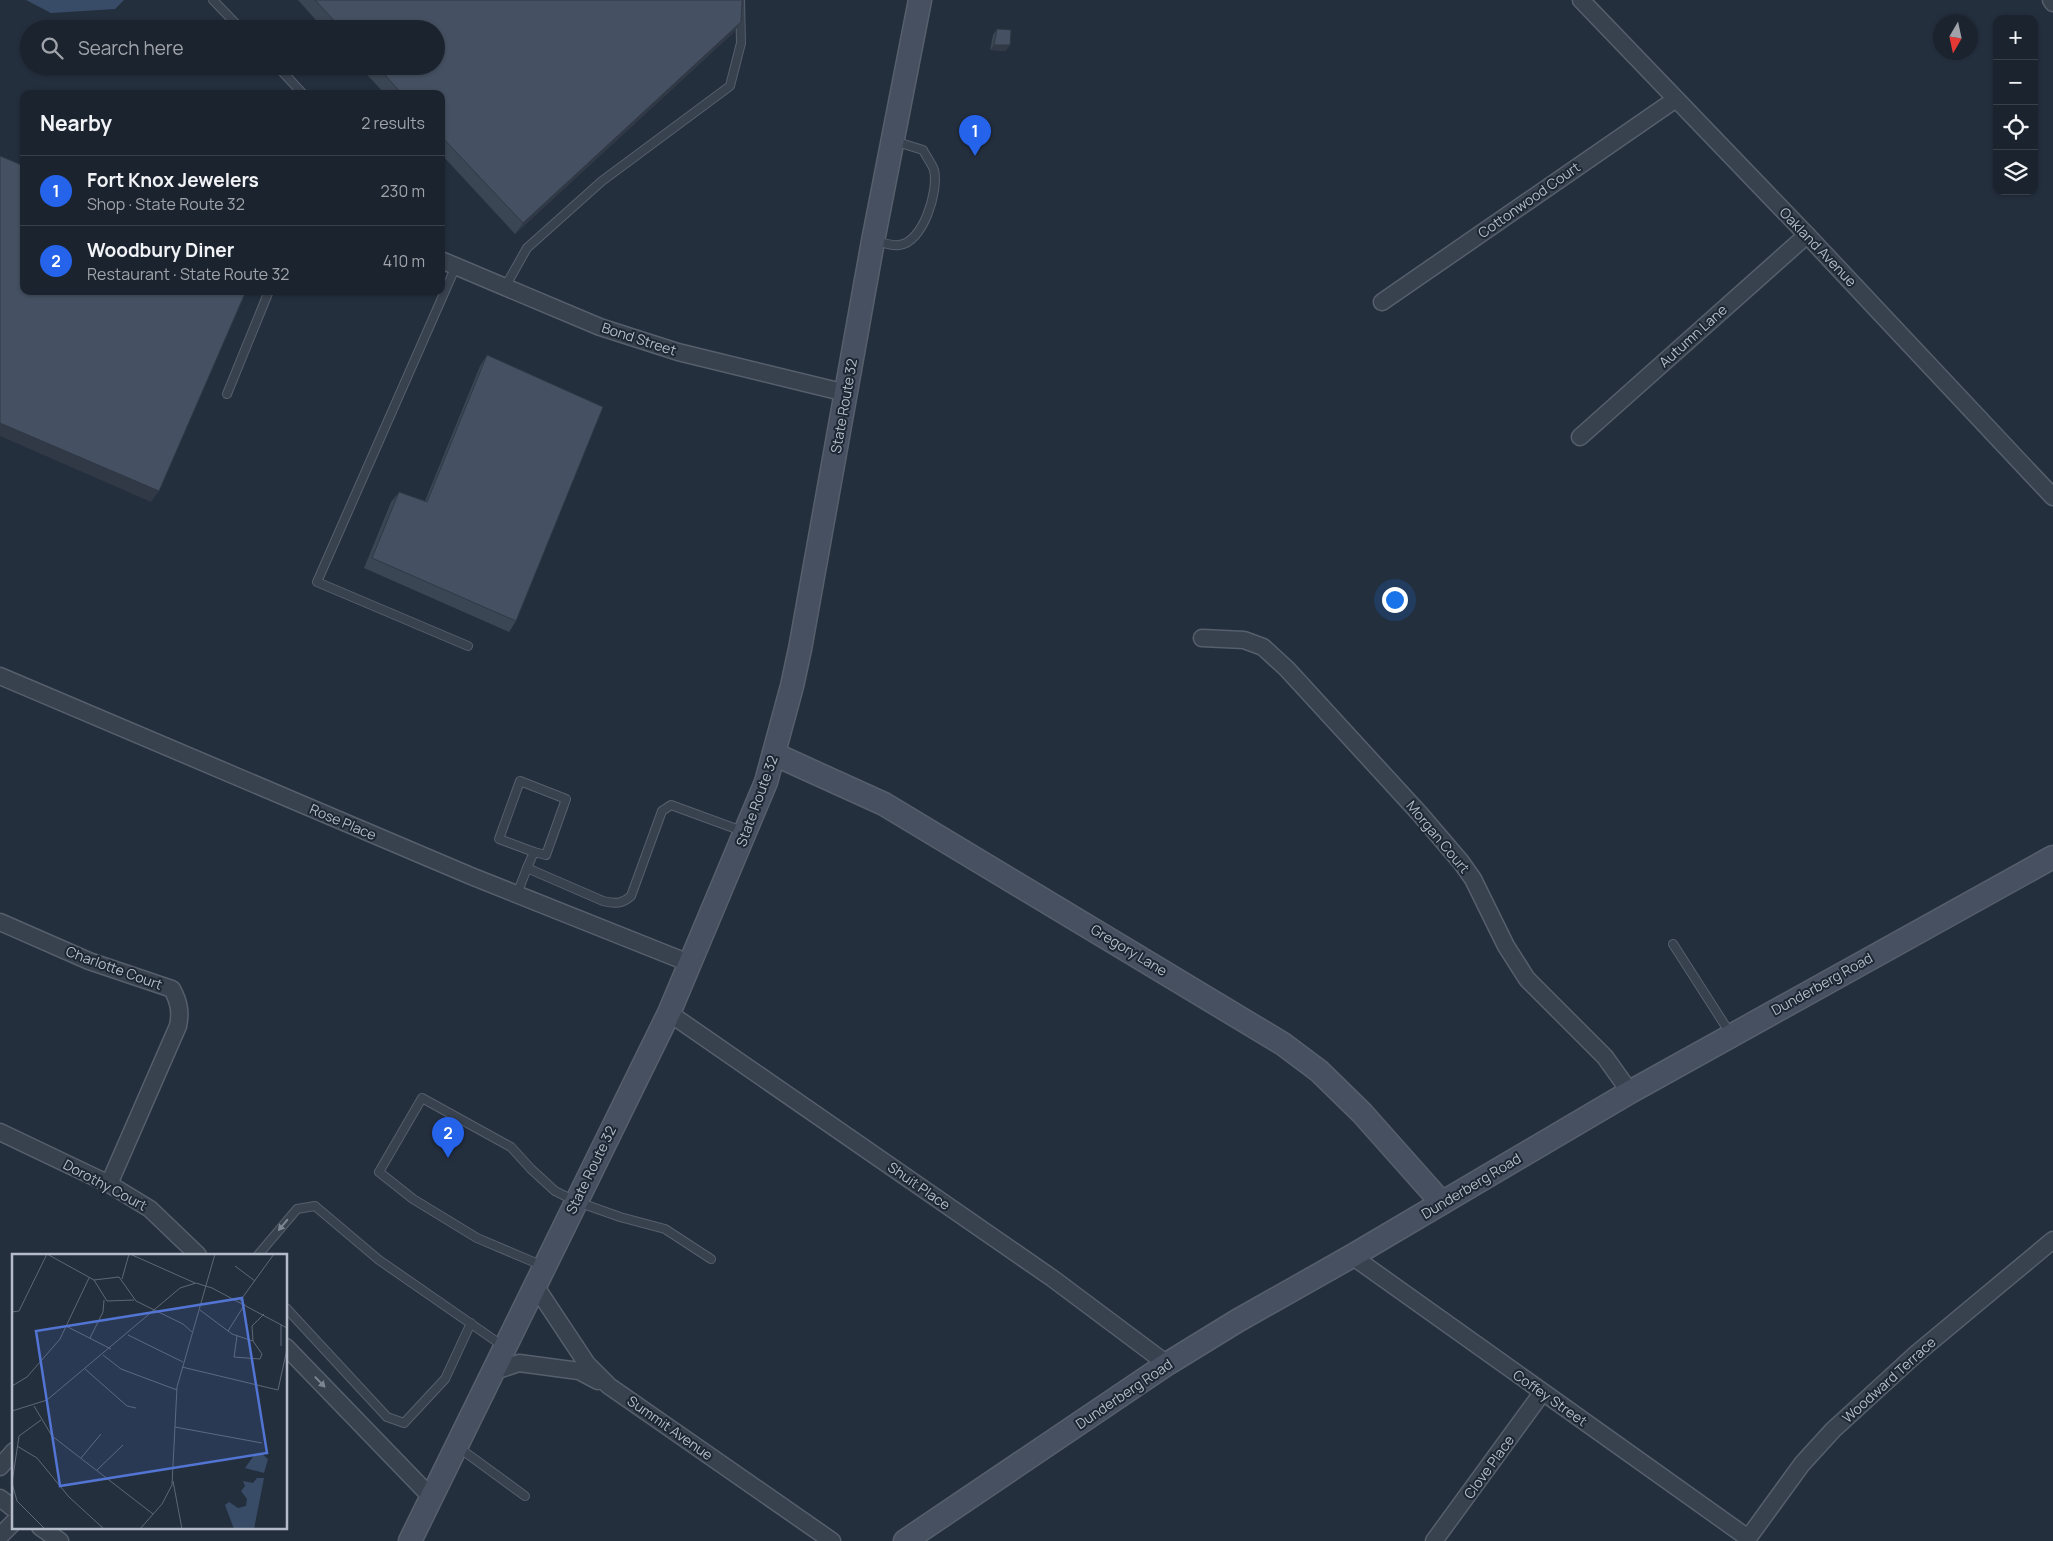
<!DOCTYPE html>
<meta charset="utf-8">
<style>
body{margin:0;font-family:Manrope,sans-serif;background:#282f3a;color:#f1f3f6}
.controls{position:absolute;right:15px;top:15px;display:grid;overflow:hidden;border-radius:10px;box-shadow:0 1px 4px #0004}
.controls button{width:45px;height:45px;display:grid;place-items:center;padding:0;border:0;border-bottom:1px solid #39404a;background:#1b232e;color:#f1f3f6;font:25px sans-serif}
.compass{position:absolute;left:1933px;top:15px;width:45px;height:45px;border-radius:50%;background:#1b232e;box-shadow:0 1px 4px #0004;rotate:189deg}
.you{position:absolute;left:1394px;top:599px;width:18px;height:18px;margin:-12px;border:4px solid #fff;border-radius:50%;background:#1a73e8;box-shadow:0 0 0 8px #1a73e833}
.badge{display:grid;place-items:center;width:32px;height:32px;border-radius:50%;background:#2563eb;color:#fff;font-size:16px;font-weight:700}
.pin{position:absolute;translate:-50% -41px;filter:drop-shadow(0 1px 2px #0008)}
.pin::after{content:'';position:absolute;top:26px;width:18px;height:15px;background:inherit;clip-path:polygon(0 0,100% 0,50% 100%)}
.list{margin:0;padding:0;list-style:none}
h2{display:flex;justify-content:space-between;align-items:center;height:65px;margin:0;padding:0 20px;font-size:21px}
h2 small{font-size:16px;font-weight:400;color:#a0a4aa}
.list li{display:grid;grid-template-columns:32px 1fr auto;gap:15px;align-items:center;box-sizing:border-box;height:70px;padding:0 20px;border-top:1px solid #39404a}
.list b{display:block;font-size:19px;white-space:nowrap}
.list p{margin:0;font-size:16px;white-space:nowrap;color:#a0a4aa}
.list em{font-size:16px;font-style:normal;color:#a0a4aa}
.icon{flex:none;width:28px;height:28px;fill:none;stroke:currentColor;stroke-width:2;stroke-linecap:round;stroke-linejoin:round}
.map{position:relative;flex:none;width:2053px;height:1541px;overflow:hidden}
.search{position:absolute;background:#1b232e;box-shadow:0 1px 4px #0004;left:20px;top:20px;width:425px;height:55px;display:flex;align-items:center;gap:12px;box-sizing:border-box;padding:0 18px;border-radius:28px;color:#a0a4aa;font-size:19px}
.panel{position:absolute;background:#1b232e;box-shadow:0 1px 4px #0004;left:20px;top:90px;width:425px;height:205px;border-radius:10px}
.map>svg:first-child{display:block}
.water{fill:#394c67}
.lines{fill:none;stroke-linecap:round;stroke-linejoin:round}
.lane-casing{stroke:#565f6c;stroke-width:10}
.street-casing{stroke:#565f6c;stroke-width:19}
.secondary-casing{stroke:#565f6c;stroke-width:25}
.lane{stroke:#38414e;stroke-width:8}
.street{stroke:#38414e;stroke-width:16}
.secondary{stroke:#465061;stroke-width:22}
.wall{fill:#3b4654}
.shaded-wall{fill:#303945}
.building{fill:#455162;stroke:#303945}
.oneway{fill:#7c8592}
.labels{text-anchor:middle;stroke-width:4;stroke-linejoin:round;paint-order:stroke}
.street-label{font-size:14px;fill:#b4bcc9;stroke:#1d2633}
.inset-road{fill:none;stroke:#5e6776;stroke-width:1}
.view{fill:#5274d3;fill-opacity:0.15;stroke:#5274d3;stroke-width:2.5}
.inset-edge{fill:none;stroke:#b4bcc9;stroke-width:2.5}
</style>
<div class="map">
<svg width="2053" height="1541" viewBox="0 0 2053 1541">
<rect width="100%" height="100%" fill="#242f3e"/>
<!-- water -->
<polygon class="water" points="26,0 124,0 115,9 51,13"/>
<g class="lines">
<defs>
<g id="lane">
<polyline points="213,0 241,29"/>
<polyline points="277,66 303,94"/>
<path d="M876,241C883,243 892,246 899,245C923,243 939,191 934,170C932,164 926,156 923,150L894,141"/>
<polyline points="456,266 317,582 468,646"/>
<polyline points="505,287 527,248 602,181 730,86 741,43 740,0"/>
<polyline points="227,394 269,291"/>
<polyline points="527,868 534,852 546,855 566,799 520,781 499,839 534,852"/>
<path d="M517,894L527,868L603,901C615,904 622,904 631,896L662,811L671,805L742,831"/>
<polyline points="1673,944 1730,1033"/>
<polyline points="258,1255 297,1209 315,1206 379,1260 503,1346"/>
<polyline points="543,1266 477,1238 413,1199 379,1172 422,1098 511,1147 531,1169 555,1191 575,1201 620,1217 665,1229 711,1259"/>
<polyline points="286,1308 387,1417 404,1423 445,1379 471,1323"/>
<polyline points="458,1447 525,1496"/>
</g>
<g id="street">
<polyline points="1581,0 1807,235 2053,497"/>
<polyline points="2051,0 2053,3"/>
<polyline points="441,260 600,327 678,352 846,393"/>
<polyline points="1382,302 1676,99"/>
<polyline points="1580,437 1807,235"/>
<polyline points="1202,638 1244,640 1263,647 1287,669 1420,814 1461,862 1473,879 1506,946 1527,979 1605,1057 1630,1092"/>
<polyline points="0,676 471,876 689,963"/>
<path d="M0,922L89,961L172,989C179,1002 181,1012 178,1026L109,1184"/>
<polyline points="669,1013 1052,1278 1167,1364"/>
<polyline points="0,1132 109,1184 150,1209 198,1255"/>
<polyline points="1352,1256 1748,1538"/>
<polyline points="536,1287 587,1364 609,1386 832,1541"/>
<polyline points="286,1347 431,1497"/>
<polyline points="492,1372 519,1363 579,1371 598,1381"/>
<polyline points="0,1467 14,1451"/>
<polyline points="0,1498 14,1509"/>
<polyline points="40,1527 60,1541"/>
<polyline points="0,1536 14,1522"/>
<polyline points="1434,1541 1542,1393"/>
<polyline points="1746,1541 1802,1464 1833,1430 1916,1354 2053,1240"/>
</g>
<g id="secondary">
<polyline points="774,754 884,804 1283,1044 1319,1071 1362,1113 1442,1203"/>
<polyline points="410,1541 669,1013 766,782 792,686 800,649 873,241 920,0"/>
<polyline points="905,1541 1167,1364 1237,1321 1352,1256 1630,1092 2053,857"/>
</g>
</defs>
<!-- lane casing -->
<use href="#lane" class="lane-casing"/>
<!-- street casing -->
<use href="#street" class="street-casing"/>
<!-- secondary casing -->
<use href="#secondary" class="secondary-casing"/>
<!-- lane -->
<use href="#lane" class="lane"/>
<!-- street -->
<use href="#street" class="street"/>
<!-- secondary -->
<use href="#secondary" class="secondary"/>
</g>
<!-- wall -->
<g class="wall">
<polygon points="298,0 742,0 741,22 733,33 515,234 441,154 441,94 385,94 359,66 436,66 436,29 324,29"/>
<polygon points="997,29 1006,51 990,50 993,35"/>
<polygon points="487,355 516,621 509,632 364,568 391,502 399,492 425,501 480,366"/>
</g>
<!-- shaded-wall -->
<g class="shaded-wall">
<polygon points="741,22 733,33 515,234 523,223"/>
<polygon points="994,45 1010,45 1006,51 990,50"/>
<polygon points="0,423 159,491 151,502 0,436"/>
</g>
<!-- building -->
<g class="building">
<polygon points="315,0 742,0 741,22 523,223 441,136 441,94 402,94 377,66 436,66 436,29 342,29"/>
<polygon points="997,29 1011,30 1010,45 994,45"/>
<polygon points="0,156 24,166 24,291 246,291 159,491 0,423"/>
<polygon points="487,355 603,407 516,621 372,558 399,492 427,502"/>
</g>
<!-- one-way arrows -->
<defs><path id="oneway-solid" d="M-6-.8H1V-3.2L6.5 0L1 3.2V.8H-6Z" transform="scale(1.25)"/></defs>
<g class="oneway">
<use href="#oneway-solid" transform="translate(283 1225) rotate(130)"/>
<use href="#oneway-solid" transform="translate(320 1382) rotate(46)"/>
</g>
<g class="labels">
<!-- street labels -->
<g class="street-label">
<text transform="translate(1529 200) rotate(-35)" y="5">Cottonwood Court</text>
<text transform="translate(1818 247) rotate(46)" y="5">Oakland Avenue</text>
<text transform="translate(1693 336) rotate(-42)" y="5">Autumn Lane</text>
<text transform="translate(639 339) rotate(18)" y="5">Bond Street</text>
<text transform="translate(844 406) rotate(-80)" y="5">State Route 32</text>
<text transform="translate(757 801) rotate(-70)" y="5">State Route 32</text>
<text transform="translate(343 822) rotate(23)" y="5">Rose Place</text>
<text transform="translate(1438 837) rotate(50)" y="5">Morgan Court</text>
<text transform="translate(1129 950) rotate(31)" y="5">Gregory Lane</text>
<text transform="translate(114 968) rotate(20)" y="5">Charlotte Court</text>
<text transform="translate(1822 984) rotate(-29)" y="5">Dunderberg Road</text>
<text transform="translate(591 1170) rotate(-64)" y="5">State Route 32</text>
<text transform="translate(105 1185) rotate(28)" y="5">Dorothy Court</text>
<text transform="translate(919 1186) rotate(35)" y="5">Shuit Place</text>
<text transform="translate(1471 1186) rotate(-31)" y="5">Dunderberg Road</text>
<text transform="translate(1889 1380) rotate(-42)" y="5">Woodward Terrace</text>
<text transform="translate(1124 1394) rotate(-34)" y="5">Dunderberg Road</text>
<text transform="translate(1550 1398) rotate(35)" y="5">Coffey Street</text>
<text transform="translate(670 1428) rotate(35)" y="5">Summit Avenue</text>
<text transform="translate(1489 1467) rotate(-54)" y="5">Clove Place</text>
</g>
</g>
<!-- overview -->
<g transform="translate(12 1254)">
<rect width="275" height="275" fill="#242f3e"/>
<path d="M249,199L256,205L252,219L233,214L243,200ZM245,224H252L242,275H222L213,251L217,248L226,254L234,252L235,245L229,237L233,232L231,227L241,229Z" fill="#394c67"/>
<path class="inset-road" d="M35,0L82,26L107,23L124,47L171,70L180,78M118,0L183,29M223,12L243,27M110,25L117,0M82,26L95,47L122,46M228,47L262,0M188,56L220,80L241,87M0,58L7,57L35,0M269,70V92M54,72L99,95M216,77L233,50M116,81L171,108M225,82L222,103L248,105L250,100L241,87M78,84L91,58L92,46M241,87L240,72L252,60M91,101L109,115L165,136M170,113L266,136L275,95M73,115L115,152L124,154M0,132L15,123L48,85L77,24M22,152L40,182L141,260M0,157L35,146L168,34L184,29L200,34L275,74M29,166L7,182L0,229L5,247L33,275M163,173L250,189M5,192L25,204L57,243L92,275M69,204L89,180M85,216L111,191M161,227L170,275M128,275L150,250L160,231L165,133L203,0"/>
<path class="view" d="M230,44L255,199L48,232L24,77Z"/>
<rect width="275" height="275" class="inset-edge"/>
</g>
</svg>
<div class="controls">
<button>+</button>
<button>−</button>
<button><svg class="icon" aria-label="locate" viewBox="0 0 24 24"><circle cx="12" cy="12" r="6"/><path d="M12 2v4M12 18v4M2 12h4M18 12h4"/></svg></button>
<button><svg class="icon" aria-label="layers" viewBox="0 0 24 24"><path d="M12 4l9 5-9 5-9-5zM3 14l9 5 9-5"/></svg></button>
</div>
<svg class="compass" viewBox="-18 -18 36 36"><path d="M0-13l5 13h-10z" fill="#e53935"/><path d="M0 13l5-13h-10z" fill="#a0a4aa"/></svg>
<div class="you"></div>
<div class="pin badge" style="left:975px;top:156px">1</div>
<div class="pin badge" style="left:448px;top:1158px">2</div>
<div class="search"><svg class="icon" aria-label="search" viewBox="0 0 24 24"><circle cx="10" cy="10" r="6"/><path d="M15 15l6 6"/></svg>Search here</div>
<section class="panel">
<h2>Nearby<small>2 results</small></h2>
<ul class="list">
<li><span class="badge">1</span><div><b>Fort Knox Jewelers</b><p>Shop · State Route 32</p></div><em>230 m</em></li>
<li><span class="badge">2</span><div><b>Woodbury Diner</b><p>Restaurant · State Route 32</p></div><em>410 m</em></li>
</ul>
</section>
</div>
